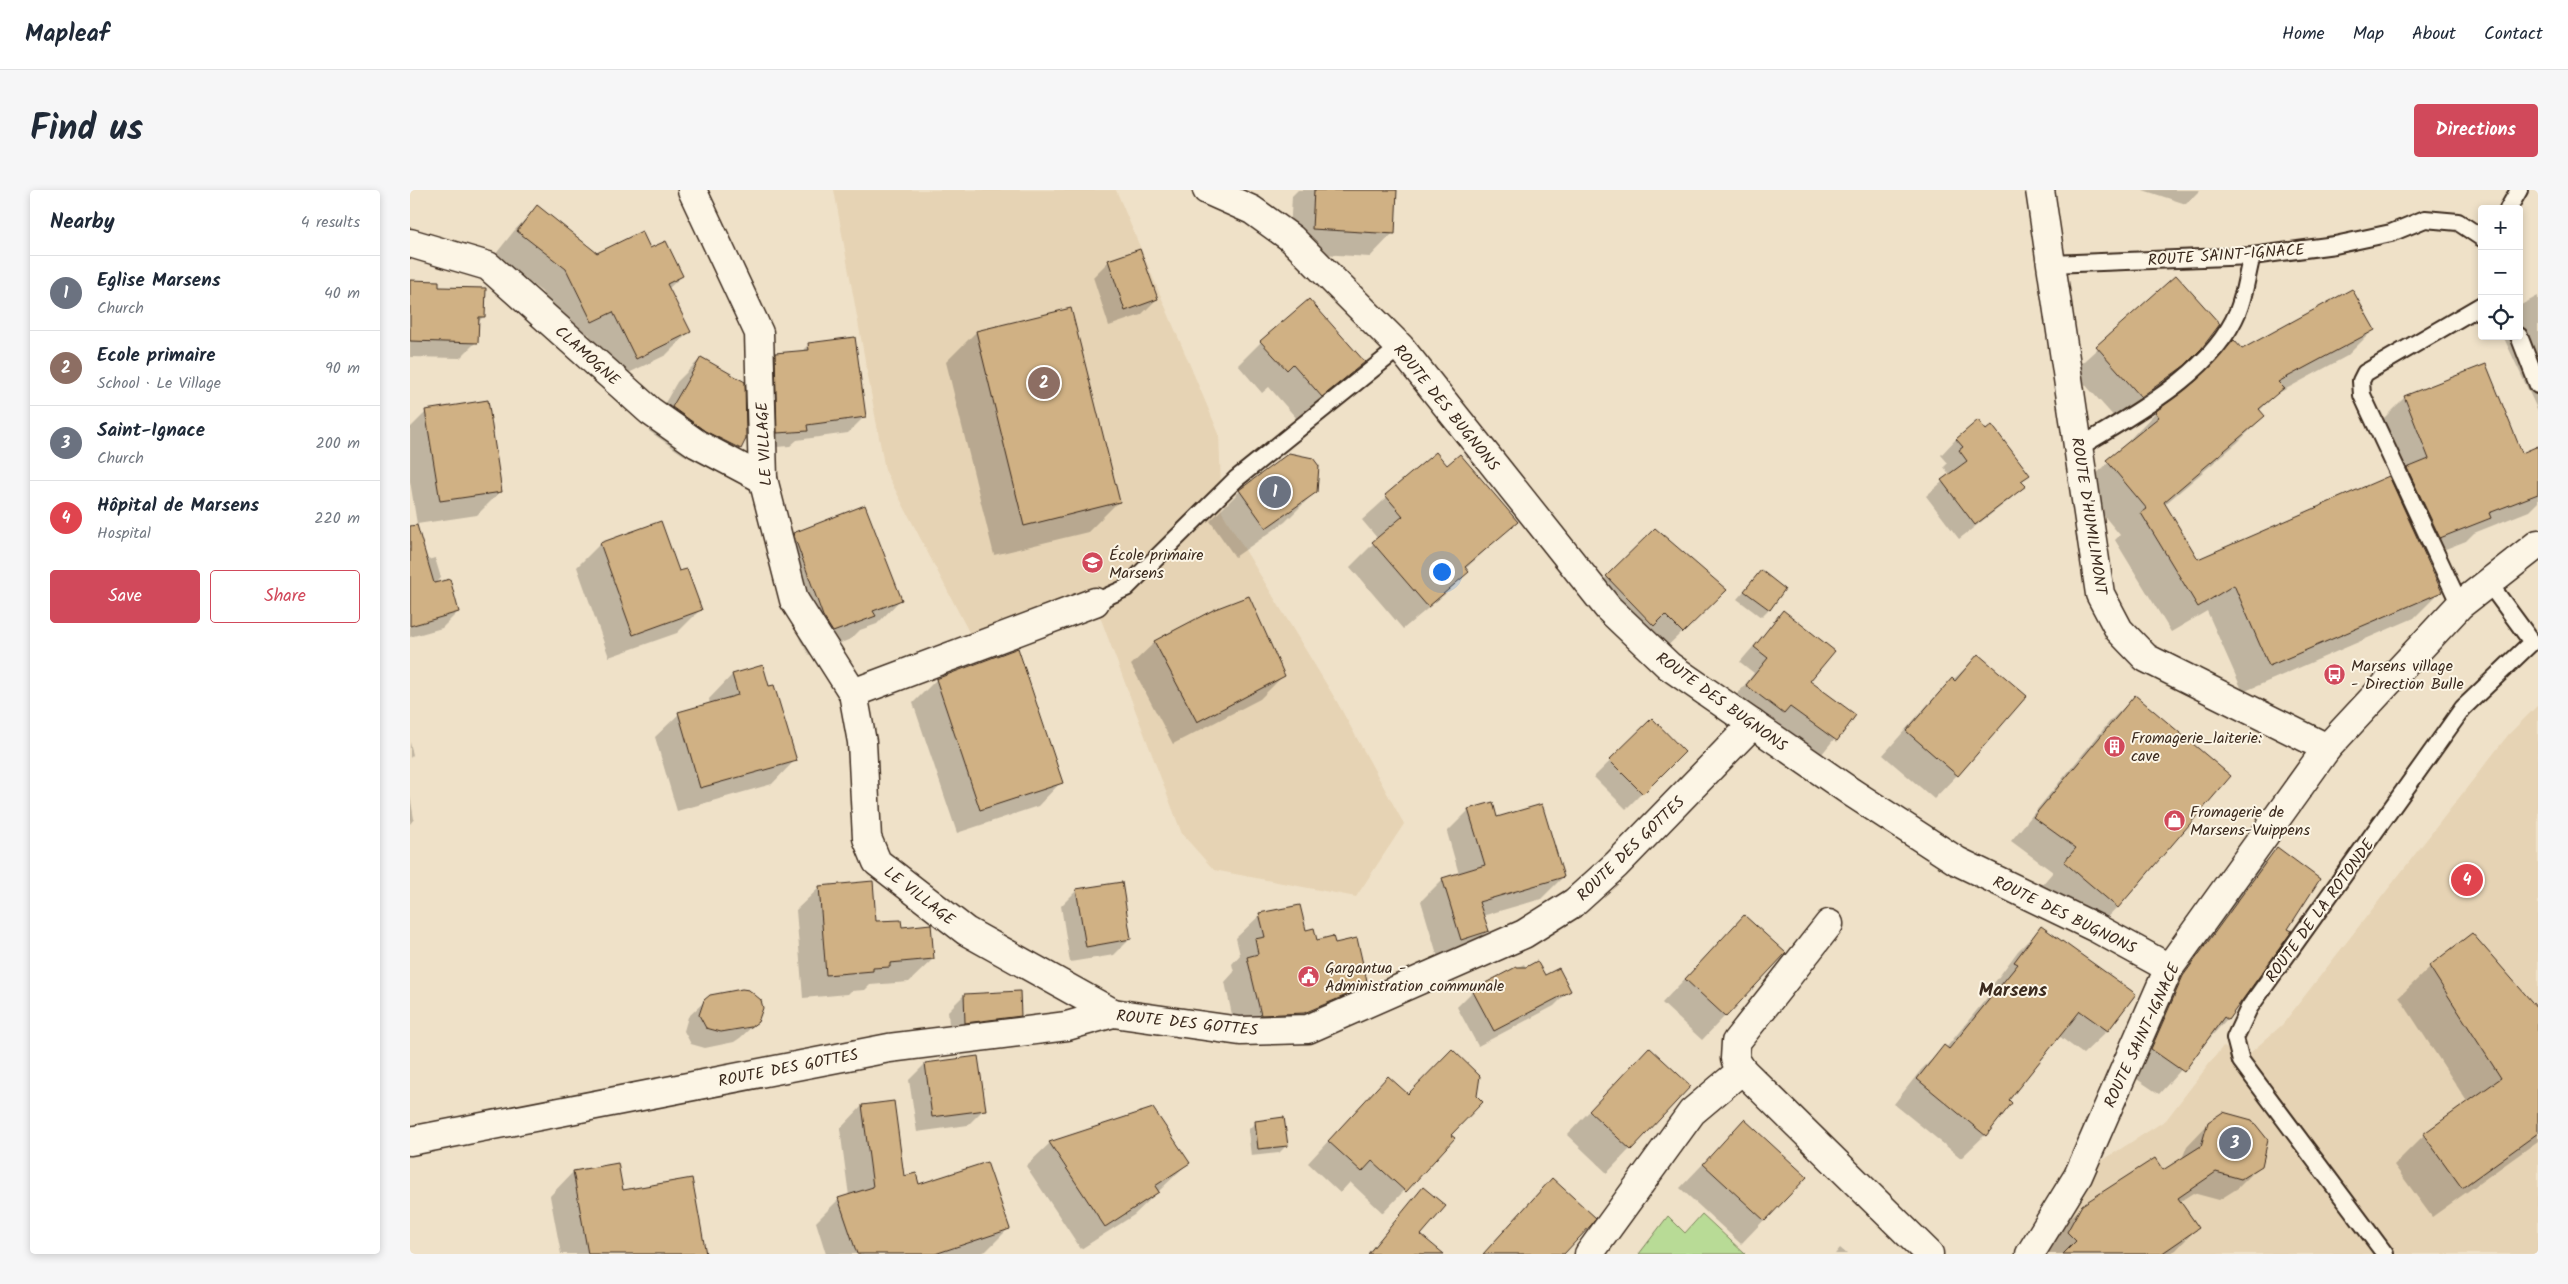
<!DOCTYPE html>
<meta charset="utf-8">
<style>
body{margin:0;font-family:Kalam,sans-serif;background:#f6f6f7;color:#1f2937}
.controls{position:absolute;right:15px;top:15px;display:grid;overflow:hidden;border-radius:5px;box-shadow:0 2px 8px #0003}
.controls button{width:45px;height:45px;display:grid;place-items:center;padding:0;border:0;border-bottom:1px solid #e0e1e3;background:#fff;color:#1f2937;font:25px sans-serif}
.you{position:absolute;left:1031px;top:381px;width:18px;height:18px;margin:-12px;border:4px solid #fff;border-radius:50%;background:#1a73e8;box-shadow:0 0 0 8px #1a73e833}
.badge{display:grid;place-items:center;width:32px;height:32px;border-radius:50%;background:#d1495b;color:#fff;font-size:16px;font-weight:700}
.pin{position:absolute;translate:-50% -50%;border:2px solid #fff;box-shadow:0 1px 5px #0006}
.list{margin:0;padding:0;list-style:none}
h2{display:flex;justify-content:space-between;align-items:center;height:65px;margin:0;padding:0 20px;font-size:21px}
h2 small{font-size:16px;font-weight:400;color:#747a83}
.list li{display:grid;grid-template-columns:32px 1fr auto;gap:15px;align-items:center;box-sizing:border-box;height:75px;padding:0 20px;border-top:1px solid #e0e1e3}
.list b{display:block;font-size:19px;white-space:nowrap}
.list p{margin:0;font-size:16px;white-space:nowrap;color:#747a83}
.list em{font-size:16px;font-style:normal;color:#747a83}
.actions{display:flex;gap:10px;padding:15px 20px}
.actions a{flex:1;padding:11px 0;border:1px solid #d1495b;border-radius:5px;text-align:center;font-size:18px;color:#d1495b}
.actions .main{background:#d1495b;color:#fff}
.icon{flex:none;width:28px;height:28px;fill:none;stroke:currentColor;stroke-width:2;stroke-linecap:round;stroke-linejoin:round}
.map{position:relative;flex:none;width:2128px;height:1064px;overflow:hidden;border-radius:5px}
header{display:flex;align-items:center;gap:30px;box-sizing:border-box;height:70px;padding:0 25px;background:#fff;border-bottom:1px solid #e0e1e3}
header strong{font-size:24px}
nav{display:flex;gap:28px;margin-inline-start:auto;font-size:18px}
.intro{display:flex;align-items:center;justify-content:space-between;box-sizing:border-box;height:120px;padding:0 30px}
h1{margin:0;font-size:35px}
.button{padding:12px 22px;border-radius:5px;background:#d1495b;color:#fff;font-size:18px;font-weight:700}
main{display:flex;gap:30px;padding:0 30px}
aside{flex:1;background:#fff;border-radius:5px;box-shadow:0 2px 8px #0003}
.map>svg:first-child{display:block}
.built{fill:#e6d3b4}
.green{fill:#b8db96;stroke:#7a825a}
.shadow{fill:#0003}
.building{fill:#d0b184;stroke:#3b2a1e}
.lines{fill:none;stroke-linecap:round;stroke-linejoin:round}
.service-casing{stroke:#3b2a1e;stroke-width:20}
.minor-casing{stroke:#3b2a1e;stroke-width:31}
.service{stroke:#fcf5e5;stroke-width:16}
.minor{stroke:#fcf5e5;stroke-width:28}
.labels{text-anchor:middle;stroke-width:4;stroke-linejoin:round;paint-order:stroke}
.street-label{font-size:16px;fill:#3b2a1e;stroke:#fcf5e5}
.poi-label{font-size:16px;fill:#3b2a1e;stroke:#fcf5e5;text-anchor:start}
.quarter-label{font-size:19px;font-weight:bold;fill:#3b2a1e;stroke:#fcf5e5}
</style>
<header>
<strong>Mapleaf</strong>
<nav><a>Home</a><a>Map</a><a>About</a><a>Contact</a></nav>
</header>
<div class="intro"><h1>Find us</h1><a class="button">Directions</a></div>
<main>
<aside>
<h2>Nearby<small>4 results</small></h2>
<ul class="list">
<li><span class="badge" style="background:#6b7280">1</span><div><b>Eglise Marsens</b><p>Church</p></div><em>40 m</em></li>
<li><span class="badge" style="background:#8d6e63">2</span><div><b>Ecole primaire</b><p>School · Le Village</p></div><em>90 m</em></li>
<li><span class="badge" style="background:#6b7280">3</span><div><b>Saint-Ignace</b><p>Church</p></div><em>200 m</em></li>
<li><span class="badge" style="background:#e0444e">4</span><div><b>Hôpital de Marsens</b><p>Hospital</p></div><em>220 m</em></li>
</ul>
<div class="actions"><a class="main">Save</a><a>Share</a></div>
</aside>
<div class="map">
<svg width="2128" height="1064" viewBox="0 0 2128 1064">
<rect width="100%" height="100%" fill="#efe1c8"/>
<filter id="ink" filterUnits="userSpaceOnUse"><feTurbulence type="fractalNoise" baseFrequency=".02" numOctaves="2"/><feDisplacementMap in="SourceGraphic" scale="10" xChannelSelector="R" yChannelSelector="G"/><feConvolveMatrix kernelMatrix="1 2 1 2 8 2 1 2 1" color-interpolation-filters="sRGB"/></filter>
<g filter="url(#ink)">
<!-- built -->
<g class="built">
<polygon points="424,0 706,0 809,244 812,322 926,510 994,634 946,707 804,680 772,644 689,424 563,450 475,280"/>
<polygon points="2128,515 2128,1064 1620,1064 1668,986 1756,930 1813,856 1831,871 1872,835 2098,545"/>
</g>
<!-- green -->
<polygon class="green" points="1292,1024 1335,1064 1229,1064 1258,1026 1275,1043"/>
<!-- shadow -->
<g class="shadow">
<polygon points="888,0 986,0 983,43 960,67 879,62 882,6"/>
<polygon points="1733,0 1790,0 1776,14"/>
<polygon points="127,17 187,64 240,60 272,86 258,99 279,142 256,165 202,191 179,144 158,155 132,102 85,65 104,41"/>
<polygon points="699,71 747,109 731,125 699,136 683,87"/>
<polygon points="1766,87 1791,157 1749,199 1707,230 1663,181"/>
<polygon points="0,91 27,98 74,126 67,133 66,152 50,168 0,167"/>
<polygon points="2128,106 2128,221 2093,146 2109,146 2109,116"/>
<polygon points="1963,140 1937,166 1865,205 1849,221 1854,226 1827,253 1754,315 1788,371 1982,295 1992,285 1971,231 1994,208 2075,175 2111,265 2128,259 2128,312 2119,321 2064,343 2056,351 2015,367 2031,401 2004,428 1833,502 1797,421 1761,442 1705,350 1710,345 1671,298 1721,252 1719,250 1745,223 1780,198 1824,152 1832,160"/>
<polygon points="566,142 708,312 678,342 584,365 536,172"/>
<polygon points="851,152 953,172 930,196 888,230 859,197 852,203 828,175"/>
<polygon points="399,154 454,227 438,243 387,250 380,256 352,258 350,180 366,164 391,162"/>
<polygon points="291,168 335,249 330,259 306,282 272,264 239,241 267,192"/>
<polygon points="16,222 91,301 67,325 7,334 0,291 0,238"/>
<polygon points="1546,249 1618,285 1610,292 1614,296 1598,311 1549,349 1516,306 1540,285 1534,277 1538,273 1531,265"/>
<polygon points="1026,263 1037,277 1106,332 1055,379 1057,381 1034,405 993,439 940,377 968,349 952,330"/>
<polygon points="830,301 906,301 875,332 825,367 800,331"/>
<polygon points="250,333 268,383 291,419 267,443 199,467 167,377 190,354"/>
<polygon points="1245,340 1292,423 1248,465 1231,448 1220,458 1173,410"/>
<polygon points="384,344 490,410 467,434 450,440 441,449 399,465 390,450 360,368"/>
<polygon points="25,368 31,388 24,395 48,422 32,438 0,447 0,375"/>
<polygon points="1351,382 1359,419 1351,427 1327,409"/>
<polygon points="1373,422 1399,492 1444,525 1411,565 1366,531 1359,538 1323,510 1344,483 1330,472"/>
<polygon points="745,452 873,486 850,509 763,554 721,475"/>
<polygon points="1568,466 1547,585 1524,609 1473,565 1519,513"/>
<polygon points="352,477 385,570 362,594 267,621 245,547 269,524 300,515 299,509 322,485"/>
<polygon points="526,490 651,592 628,616 547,643 503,513"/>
<polygon points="1725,507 1707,717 1684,741 1631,696 1643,682 1601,651 1701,530"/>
<polygon points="1242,530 1273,562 1216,619 1184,587"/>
<polygon points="0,552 3,565 0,568"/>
<polygon points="0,605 4,629 0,634"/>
<polygon points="1059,620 1086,629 1153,687 1131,709 1072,726 1077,741 1055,763 1029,771 1011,711 1033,689 1049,684 1037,642"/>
<polygon points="1868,659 1876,739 1880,741 1817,829 1749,904 1718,883 1749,811 1844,683"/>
<polygon points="410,697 465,733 523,769 499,792 460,795 455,800 441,801 438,804 393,808 386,720"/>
<polygon points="667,700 720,749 704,765 660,772 651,716"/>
<polygon points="850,725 906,751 924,755 956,795 933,819 827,848 815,792 824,782 822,774 830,765 826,748"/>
<polygon points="1334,726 1315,826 1292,850 1252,813"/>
<polygon points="1631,738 1724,805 1697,841 1673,864 1649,846 1597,910 1575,945 1551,968 1484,914 1511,880 1535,857 1536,858 1585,798 1582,796 1608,761"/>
<polygon points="1114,774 1116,778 1160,800 1144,816 1068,856 1047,817 1063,801"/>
<polygon points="2020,777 2128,821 2128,951 2022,1027 1984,975 2014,945 2058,913 1989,807"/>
<polygon points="339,801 345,805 351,818 347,832 330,848 324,852 295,858 281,854 274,841 278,827 295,811"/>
<polygon points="554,805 610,825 594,841 540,848 538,821"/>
<polygon points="1239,858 1280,896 1197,983 1157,945"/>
<polygon points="515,874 574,919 558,935 507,942 499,890"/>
<polygon points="997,905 1044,948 973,1023 940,992 930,1003 898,973 957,909"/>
<polygon points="452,916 493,988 599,1038 576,1061 568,1064 416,1064 406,1032 429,1009 439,1006 430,939"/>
<polygon points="1334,931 1354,1030 1331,1054 1270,998"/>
<polygon points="846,932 876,956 869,963 841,966 838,940"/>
<polygon points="1799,933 1850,976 1828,998 1809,1010 1783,1003 1769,1012 1787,1038 1766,1060 1759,1064 1636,1064 1650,1038 1673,1016 1752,982 1772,969 1777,956"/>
<polygon points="640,953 778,973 724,1025 671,1059 616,976"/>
<polygon points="207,974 212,1002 295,1064 151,1064 140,1006 163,982"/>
<polygon points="1142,989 1152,1064 1073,1064 1119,1013"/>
<polygon points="1014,998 1009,1046 1014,1064 957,1064"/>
<polygon points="1430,1058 1437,1064 1425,1064"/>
</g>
<!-- building -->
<g class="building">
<polygon points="904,0 987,0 985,44 902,39"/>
<polygon points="127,15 187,63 232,41 240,58 256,51 273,86 257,94 281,142 226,169 203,122 182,132 156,79 107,41"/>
<polygon points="730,59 748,109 715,121 698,70"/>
<polygon points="1766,85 1810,134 1792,158 1774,176 1731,207 1686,156"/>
<polygon points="0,90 29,91 29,97 76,98 75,127 69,127 68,153 0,151"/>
<polygon points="1942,99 1965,140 1868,192 1874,198 1849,219 1855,226 1754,312 1788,369 1979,286 2032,402 1859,476 1824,395 1788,417 1731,323 1737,319 1696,270 1749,227 1745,222 1787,190 1824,150 1832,159"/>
<polygon points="899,109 955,172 912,207 883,174 877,180 850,151"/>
<polygon points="661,118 710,312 614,336 566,141"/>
<polygon points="445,147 456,227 397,235 398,241 367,243 365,163 399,160 398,153"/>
<polygon points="291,167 335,192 336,249 331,259 295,241 262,217"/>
<polygon points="2076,174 2112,263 2128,256 2128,304 2079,323 2081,328 2030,348 1997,278 2019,269 1994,206"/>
<polygon points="78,210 92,302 30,311 15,220"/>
<polygon points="1568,230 1576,240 1582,235 1620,285 1611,291 1616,296 1565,335 1531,290 1557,271 1549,260 1553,257 1546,249"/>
<polygon points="1026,262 1037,275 1050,264 1108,332 1055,377 1059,382 1018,417 962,352 993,326 975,305"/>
<polygon points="879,263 903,268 909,276 907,302 856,338 829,300"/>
<polygon points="455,315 492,410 463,421 466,426 423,442 413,426 383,343"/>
<polygon points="251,331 269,381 277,379 292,420 223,445 190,353"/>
<polygon points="7,335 24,393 40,389 49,422 0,436 0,336"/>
<polygon points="1245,338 1317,400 1273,443 1255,425 1244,436 1196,386"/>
<polygon points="1351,380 1375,399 1360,420 1334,401"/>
<polygon points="839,406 875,486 787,532 744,451 805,419"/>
<polygon points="1373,420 1425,461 1400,491 1446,525 1427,551 1380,517 1374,524 1336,495 1358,468 1344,457"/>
<polygon points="608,458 653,593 570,620 526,489"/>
<polygon points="1568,464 1617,506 1548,586 1496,541 1542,488 1545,491"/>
<polygon points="353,475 359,496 364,495 387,571 290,598 268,522 328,505 322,484"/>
<polygon points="1725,505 1821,586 1708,718 1654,672 1666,658 1623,627"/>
<polygon points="1242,528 1275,562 1233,604 1199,570"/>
<polygon points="1083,612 1087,627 1132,614 1154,687 1069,712 1079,741 1051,750 1032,688 1075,675 1058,619"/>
<polygon points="1867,657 1910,689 1878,739 1882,741 1818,830 1814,827 1774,882 1741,859 1773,786"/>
<polygon points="463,691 466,731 491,730 492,737 521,734 524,769 480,773 480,777 463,778 463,781 416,785 409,696"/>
<polygon points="712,692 721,749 676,757 666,699"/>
<polygon points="890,715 896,740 904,738 907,750 923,746 925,753 947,748 958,796 894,823 851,825 837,767 848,764 845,749 855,747 849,723"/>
<polygon points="1334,725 1376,763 1316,827 1275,789"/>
<polygon points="1631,736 1726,804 1698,841 1670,821 1599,910 1602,913 1576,946 1507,889 1534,855 1539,859 1608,774 1604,772"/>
<polygon points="2062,743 2128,819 2128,943 2052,998 2013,944 2091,888 2019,776"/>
<polygon points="1127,771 1135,785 1149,778 1161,801 1084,841 1062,800 1106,777 1116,777"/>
<polygon points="332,799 339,800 351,810 353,818 348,832 341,837 311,842 296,838 289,825 294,810 300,805"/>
<polygon points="610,801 611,826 555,833 554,804"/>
<polygon points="1239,857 1281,896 1221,960 1179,921"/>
<polygon points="1042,859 1070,886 1067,906 1073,912 1041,945 1045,948 996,1002 962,971 952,982 918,951 978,886 998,904"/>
<polygon points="568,866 576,920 522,927 515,873"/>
<polygon points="484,911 494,986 506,983 509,994 577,972 600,1039 525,1064 447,1064 428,1008 463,997 452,915"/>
<polygon points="743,918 780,973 745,996 749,1002 695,1037 639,952"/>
<polygon points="1813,922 1842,930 1858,950 1852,976 1831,989 1806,982 1768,1008 1789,1038 1751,1064 1653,1064 1666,1051 1657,1042 1672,1015 1745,968 1753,980 1791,956 1798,932"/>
<polygon points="874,927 878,956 848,959 845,931"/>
<polygon points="1334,929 1397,987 1355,1031 1293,974"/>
<polygon points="208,973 213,1000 282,988 296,1064 178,1064 163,981"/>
<polygon points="1142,988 1186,1028 1182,1034 1154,1064 1073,1064"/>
<polygon points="1013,997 1036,1016 1011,1045 1034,1064 958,1064"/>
</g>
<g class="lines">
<defs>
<g id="service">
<polyline points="2098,19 2109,0"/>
<polyline points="1641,74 1842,66 1925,55 1981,43 2015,29 2048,32 2072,48"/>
<polyline points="2109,146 2128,195"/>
<path d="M1668,258C1723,224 1802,184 1828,121C1835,104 1837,83 1842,66"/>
<polyline points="685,412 716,398 826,289 990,157"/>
<polyline points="2050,415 1952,205 1951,191 1955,183 2072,115"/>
<polyline points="1975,1064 1831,871 1825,848 1839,818 2053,518 2122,452 2078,392"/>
</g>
<g id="minor">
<polyline points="282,0 349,143 353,289 384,410 443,503 452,552 457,648 467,672 556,741 703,823"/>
<polyline points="797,0 842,20 881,48 990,157 1198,418 1259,476 1441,602 1547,671 1686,738 1759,778"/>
<polyline points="1630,0 1690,404 1709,440 1736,468 1917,558"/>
<polyline points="0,53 78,76 240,221 287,254 353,289"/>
<polyline points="443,503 685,412"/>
<polyline points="1419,734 1326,852 1325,869 1332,880 1519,1064"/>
<polyline points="0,951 479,858 657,836 703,823 830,841 898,839 1114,744 1165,712 1206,675 1343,534"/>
<polyline points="1179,1064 1282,922 1332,880"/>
<polyline points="1620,1064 1668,986 1759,778 1917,558 2050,415 2128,354"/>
</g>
</defs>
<!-- service casing -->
<use href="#service" class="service-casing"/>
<!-- minor casing -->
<use href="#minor" class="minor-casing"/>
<!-- service -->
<use href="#service" class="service"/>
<!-- minor -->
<use href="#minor" class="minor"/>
</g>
</g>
<!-- icons -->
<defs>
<symbol id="school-disc" viewBox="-11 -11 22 22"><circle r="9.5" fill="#d1495b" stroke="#fcf5e5"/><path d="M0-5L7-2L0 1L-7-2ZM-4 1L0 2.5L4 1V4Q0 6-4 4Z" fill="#fff"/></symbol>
<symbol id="bus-disc" viewBox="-11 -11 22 22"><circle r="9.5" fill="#d1495b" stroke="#fcf5e5"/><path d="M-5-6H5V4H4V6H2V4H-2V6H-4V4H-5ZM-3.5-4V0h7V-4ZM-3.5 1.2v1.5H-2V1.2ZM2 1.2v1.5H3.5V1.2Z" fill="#fff"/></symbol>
<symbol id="building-disc" viewBox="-11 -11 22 22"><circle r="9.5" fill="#d1495b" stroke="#fcf5e5"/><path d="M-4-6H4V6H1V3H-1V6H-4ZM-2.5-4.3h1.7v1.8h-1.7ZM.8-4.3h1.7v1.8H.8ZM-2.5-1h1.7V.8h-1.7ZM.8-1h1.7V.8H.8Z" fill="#fff"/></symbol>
<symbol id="shop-disc" viewBox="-11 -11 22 22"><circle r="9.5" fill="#d1495b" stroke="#fcf5e5"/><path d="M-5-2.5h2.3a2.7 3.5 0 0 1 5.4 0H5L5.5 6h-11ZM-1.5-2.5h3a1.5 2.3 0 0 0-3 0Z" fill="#fff"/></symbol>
<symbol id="civic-disc" viewBox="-11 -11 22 22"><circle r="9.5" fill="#d1495b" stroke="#fcf5e5"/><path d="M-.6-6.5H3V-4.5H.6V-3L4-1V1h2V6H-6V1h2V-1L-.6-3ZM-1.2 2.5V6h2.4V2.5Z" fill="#fff"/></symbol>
</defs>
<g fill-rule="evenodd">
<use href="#school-disc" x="670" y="360" width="25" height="25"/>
<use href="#bus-disc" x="1912" y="472" width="25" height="25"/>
<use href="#building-disc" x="1692" y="544" width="25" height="25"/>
<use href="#shop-disc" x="1752" y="618" width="25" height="25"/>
<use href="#civic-disc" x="886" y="774" width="25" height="25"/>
</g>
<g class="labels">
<!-- street labels -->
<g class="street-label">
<text transform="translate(1816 64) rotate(-4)" y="6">ROUTE SAINT-IGNACE</text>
<text transform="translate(178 165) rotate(42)" y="6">CLAMOGNE</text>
<text transform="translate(1037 217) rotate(51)" y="6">ROUTE DES BUGNONS</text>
<text transform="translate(353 254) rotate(-93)" y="6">LE VILLAGE</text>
<text transform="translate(1680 326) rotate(81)" y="6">ROUTE D'HUMILIMONT</text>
<text transform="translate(1312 511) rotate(36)" y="6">ROUTE DES BUGNONS</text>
<text transform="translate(1220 658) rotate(-44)" y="6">ROUTE DES GOTTES</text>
<text transform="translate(510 705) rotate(38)" y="6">LE VILLAGE</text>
<text transform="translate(1909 720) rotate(-54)" y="6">ROUTE DE LA ROTONDE</text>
<text transform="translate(1655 724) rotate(26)" y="6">ROUTE DES BUGNONS</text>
<text transform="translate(777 832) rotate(6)" y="6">ROUTE DES GOTTES</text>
<text transform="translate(1731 845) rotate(-65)" y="6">ROUTE SAINT-IGNACE</text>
<text transform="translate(378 877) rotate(-11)" y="6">ROUTE DES GOTTES</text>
</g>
<!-- poi labels -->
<g class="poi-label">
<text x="699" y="370">École primaire<tspan x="699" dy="18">Marsens</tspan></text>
<text x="1941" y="481">Marsens village<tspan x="1941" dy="18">- Direction Bulle</tspan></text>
<text x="1721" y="553">Fromagerie_laiterie:<tspan x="1721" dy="18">cave</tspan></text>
<text x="1780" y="627">Fromagerie de<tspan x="1780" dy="18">Marsens-Vuippens</tspan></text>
<text x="915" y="783">Gargantua -<tspan x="915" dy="18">Administration communale</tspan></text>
</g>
<!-- quarter labels -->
<g class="quarter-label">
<text x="1603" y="806">Marsens</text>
</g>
</g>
</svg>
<div class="controls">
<button>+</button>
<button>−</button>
<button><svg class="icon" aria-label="locate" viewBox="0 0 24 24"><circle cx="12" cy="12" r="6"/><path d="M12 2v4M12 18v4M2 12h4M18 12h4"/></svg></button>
</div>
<div class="you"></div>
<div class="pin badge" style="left:865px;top:302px;background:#6b7280">1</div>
<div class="pin badge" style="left:634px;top:193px;background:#8d6e63">2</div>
<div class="pin badge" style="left:1825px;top:953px;background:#6b7280">3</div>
<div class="pin badge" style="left:2057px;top:690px;background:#e0444e">4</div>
</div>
</main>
